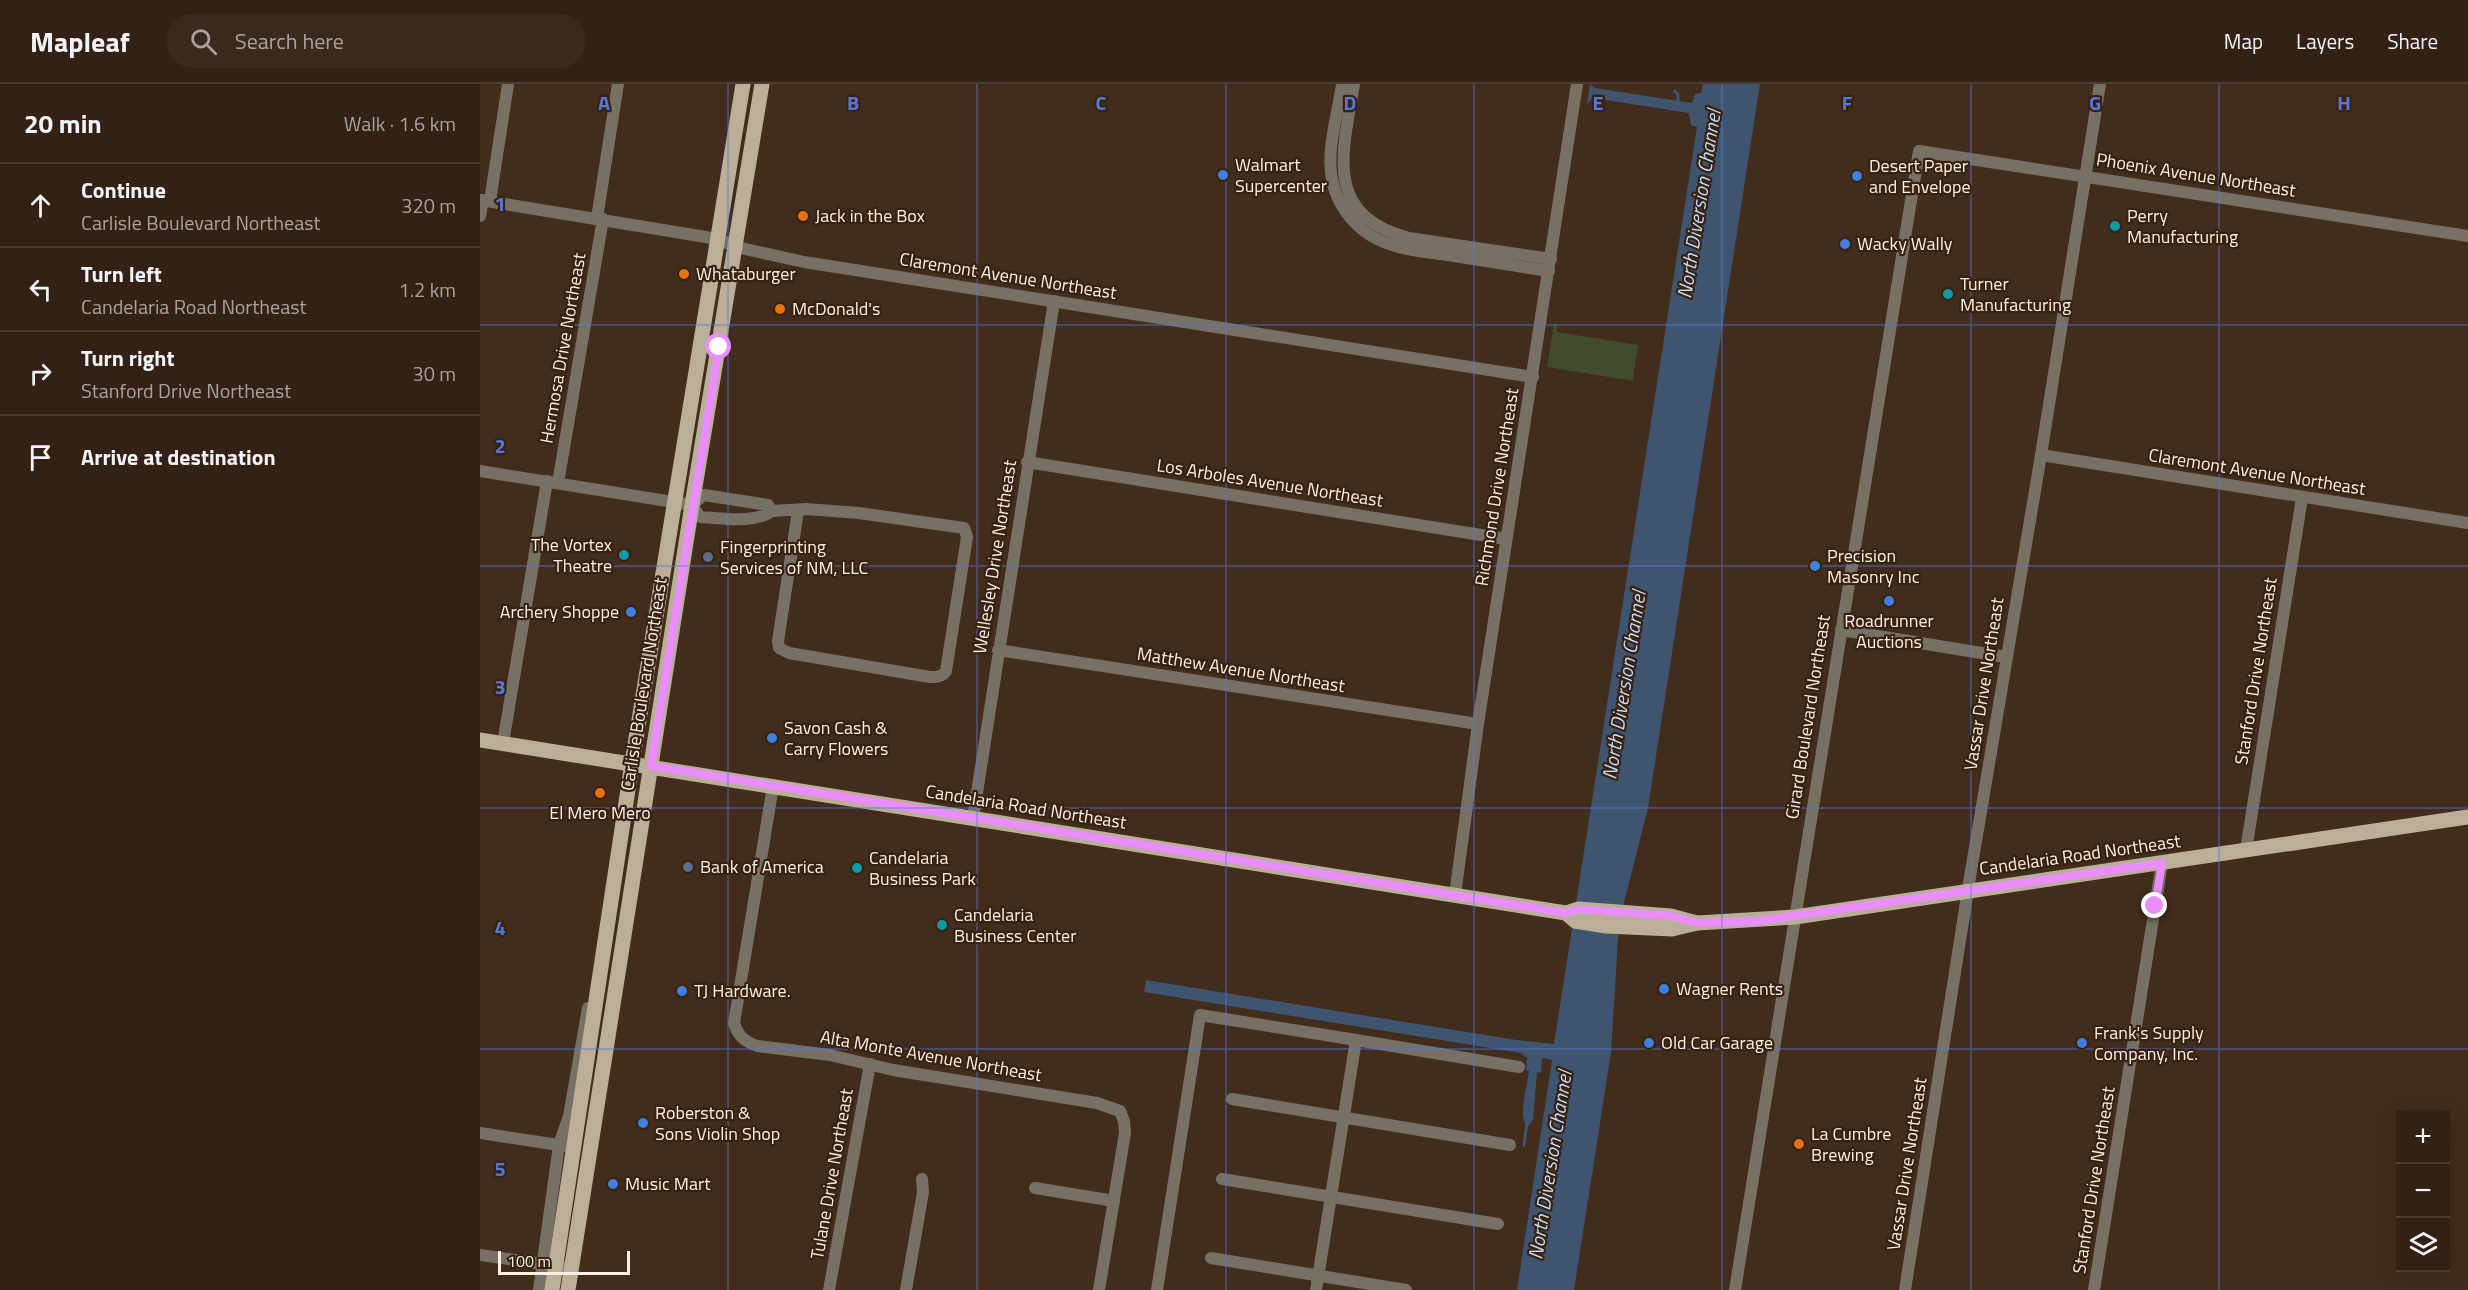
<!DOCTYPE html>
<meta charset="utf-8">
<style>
body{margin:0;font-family:"Titillium Web",sans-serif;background:#3a291d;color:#f1f3f6}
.controls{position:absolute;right:18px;bottom:18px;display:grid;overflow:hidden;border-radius:0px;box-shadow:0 6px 24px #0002}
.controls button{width:54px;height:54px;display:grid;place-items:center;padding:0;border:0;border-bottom:2px solid #4d3e34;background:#322114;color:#f1f3f6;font:30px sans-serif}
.scale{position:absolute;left:18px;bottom:15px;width:132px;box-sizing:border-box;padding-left:6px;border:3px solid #fdefe4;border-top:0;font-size:16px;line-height:21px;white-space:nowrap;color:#fdefe4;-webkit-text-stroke:4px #372212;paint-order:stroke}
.stop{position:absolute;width:18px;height:18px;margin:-14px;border:4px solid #ea8dfd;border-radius:50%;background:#fff}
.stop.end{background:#ea8dfd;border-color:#fff;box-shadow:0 2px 6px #0008}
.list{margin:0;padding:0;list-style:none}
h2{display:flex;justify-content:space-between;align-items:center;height:78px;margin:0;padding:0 24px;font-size:26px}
h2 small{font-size:20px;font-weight:400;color:#a8a3a0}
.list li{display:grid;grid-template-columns:39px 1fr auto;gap:18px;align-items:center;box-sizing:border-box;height:84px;padding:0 24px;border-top:2px solid #4d3e34}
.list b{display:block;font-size:22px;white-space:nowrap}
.list p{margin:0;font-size:20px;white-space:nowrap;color:#a8a3a0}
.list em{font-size:20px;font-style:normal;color:#a8a3a0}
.icon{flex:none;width:33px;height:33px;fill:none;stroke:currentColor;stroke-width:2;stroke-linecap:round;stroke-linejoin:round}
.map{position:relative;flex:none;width:1988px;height:1206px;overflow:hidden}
header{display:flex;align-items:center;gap:36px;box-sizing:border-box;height:84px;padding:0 30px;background:#322114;border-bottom:2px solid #4d3e34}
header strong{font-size:28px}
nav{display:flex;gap:33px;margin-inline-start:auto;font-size:21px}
.search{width:420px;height:54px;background:#3a291d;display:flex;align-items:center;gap:15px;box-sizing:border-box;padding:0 21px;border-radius:33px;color:#a8a3a0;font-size:22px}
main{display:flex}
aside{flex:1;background:#322114}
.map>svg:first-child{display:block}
.green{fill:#404a2d}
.water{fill:#3e546f}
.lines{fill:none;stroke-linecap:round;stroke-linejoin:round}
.stream{stroke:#3e546f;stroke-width:3}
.minor{stroke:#777165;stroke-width:12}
.major{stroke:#bbaf97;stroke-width:15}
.route{stroke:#ea8dfd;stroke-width:8}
.grid{fill:none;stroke:#5576db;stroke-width:1.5;stroke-opacity:0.55}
.shop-dot{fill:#3f7fe0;stroke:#372212;stroke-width:2}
.food-dot{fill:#e8710a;stroke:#372212;stroke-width:2}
.culture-dot{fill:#0f9aa8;stroke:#372212;stroke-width:2}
.service-dot{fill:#5c6f8a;stroke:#372212;stroke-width:2}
.labels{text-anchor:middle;stroke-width:4.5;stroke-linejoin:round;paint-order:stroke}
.poi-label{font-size:18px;fill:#fdefe4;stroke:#372212;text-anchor:start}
.street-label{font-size:18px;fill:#fdefe4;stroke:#372212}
.water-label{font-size:20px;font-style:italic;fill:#c4dcfa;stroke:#372212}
.grid-label{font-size:20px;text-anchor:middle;font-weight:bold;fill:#5576db;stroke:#372212;stroke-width:4.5;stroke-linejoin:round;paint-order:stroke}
</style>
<header>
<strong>Mapleaf</strong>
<div class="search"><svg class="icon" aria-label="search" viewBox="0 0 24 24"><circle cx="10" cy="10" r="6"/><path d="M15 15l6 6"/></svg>Search here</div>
<nav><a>Map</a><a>Layers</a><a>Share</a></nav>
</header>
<main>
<aside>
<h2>20 min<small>Walk · 1.6 km</small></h2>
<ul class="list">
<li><svg class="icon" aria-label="ahead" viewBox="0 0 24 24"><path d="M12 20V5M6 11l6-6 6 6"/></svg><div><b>Continue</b><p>Carlisle Boulevard Northeast</p></div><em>320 m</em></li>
<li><svg class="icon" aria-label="left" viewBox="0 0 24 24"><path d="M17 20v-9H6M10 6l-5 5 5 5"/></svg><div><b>Turn left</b><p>Candelaria Road Northeast</p></div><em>1.2 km</em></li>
<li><svg class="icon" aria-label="right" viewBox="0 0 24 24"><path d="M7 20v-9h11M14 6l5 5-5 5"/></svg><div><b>Turn right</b><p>Stanford Drive Northeast</p></div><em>30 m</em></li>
<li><svg class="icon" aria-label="arrive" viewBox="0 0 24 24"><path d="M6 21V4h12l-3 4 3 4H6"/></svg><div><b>Arrive at destination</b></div></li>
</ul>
</aside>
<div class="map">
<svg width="1988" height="1206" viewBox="0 0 1988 1206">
<rect width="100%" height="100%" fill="#422c1b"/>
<!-- green -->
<polygon class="green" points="1074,239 1077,241 1077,248 1158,261 1153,297 1067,283"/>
<!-- water -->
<path class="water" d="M1110,0L1115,4L1212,19L1215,10L1221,9L1223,0H1280L1168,724L1144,818L1138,855L1131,969L1094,1206H1037L1072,976L1062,974L1061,989L1057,988L1053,1036L1047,1044C1038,1031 1047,1003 1049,987L1046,986L1047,974L1041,969L664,908L666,896L1036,956L1074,960L1217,43L1211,41L1209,29L1113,14L1107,20Z"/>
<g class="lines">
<!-- stream -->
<g class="stream">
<polyline points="1195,7 1198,11 1198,19"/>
<polyline points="1044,1061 1047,1038"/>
</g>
<!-- minor -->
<g class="minor">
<path d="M862,0C858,30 846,66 852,95C856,118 871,139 890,151C913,166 947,168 974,172C1005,177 1037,182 1069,187"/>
<path d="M874,0C863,68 842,131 929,154L1071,175"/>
<polyline points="0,116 238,155 256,163 324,178 1053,293"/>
<polyline points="10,117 28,0"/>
<polyline points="0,132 3,116"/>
<polyline points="117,134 138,0"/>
<polyline points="1561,371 1988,439"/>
<polyline points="547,378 1026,455"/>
<polyline points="0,387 212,421"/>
<polyline points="78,399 123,135"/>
<path d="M224,411L288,421L292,427C273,440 242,434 220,433L212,421Z"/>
<path d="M292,427L326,425L379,429L484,444L487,453L466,587C462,593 457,593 450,593L309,569L299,564L298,557L318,427"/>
<polyline points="1361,546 1526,573"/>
<polyline points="518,566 998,640"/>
<polyline points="23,659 67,397"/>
<path d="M293,702L254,939C258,952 264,957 277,962L350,971L413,986L617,1019L640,1027L644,1037L645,1049L619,1206"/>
<polyline points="493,734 574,217"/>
<polyline points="1766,766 1822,414"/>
<polyline points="975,811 998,640 1097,0"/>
<polyline points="876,956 1039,983"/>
<polyline points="752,1015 1030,1061"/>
<polyline points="0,1049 85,1062"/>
<polyline points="742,1095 1018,1140"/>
<polyline points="555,1104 634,1117"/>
<polyline points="0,1171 92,1184"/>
<polyline points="731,1174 926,1206"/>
<polyline points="59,1206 79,1061 89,1032 108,924"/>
<polyline points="349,1206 390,980"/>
<polyline points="426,1206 443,1108 442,1095"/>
<polyline points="677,1206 720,931 876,956 836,1206"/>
<polyline points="1255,1206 1439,67 1988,152"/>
<polyline points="1425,1206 1490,793 1561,371 1620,0"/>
<polyline points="1614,1206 1682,779"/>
</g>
<!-- major -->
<g class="major">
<polyline points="0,656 1086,829 1098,825 1191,832 1217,839"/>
<polyline points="1086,829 1095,837 1126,842 1192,845 1217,839 1315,833 1988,733"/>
<polyline points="72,1206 152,679 263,0"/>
<polyline points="88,1206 212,421 282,0"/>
</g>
</g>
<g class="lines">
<!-- route -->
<polyline class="route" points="239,263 171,682 1086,829 1098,825 1191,832 1217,839 1278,837 1682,779 1675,822"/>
</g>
<!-- grid -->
<path class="grid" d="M248,0V1206M497,0V1206M746,0V1206M994,0V1206M1242,0V1206M1491,0V1206M1739,0V1206M0,241H1988M0,482H1988M0,724H1988M0,965H1988"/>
<!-- markers -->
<g class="shop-dot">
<circle cx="743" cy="91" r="6"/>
<circle cx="1377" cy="92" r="6"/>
<circle cx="1365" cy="160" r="6"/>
<circle cx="1335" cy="482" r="6"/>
<circle cx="1409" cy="517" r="6"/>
<circle cx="151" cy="528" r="6"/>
<circle cx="292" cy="654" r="6"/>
<circle cx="1184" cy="905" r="6"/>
<circle cx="202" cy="907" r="6"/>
<circle cx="1169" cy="959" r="6"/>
<circle cx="1602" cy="959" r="6"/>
<circle cx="163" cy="1039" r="6"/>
<circle cx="133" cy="1100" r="6"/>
</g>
<g class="food-dot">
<circle cx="323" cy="132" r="6"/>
<circle cx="204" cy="190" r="6"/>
<circle cx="300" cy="225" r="6"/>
<circle cx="120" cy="709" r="6"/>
<circle cx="1319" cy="1060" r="6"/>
</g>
<g class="culture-dot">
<circle cx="1635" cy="142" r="6"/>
<circle cx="1468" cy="210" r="6"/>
<circle cx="144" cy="471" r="6"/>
<circle cx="377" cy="784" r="6"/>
<circle cx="462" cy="841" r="6"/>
</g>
<g class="service-dot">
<circle cx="228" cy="473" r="6"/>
<circle cx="208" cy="783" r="6"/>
</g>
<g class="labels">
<!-- poi labels -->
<g class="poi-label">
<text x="755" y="87">Walmart<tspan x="755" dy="21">Supercenter</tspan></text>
<text x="1389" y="88">Desert Paper<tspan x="1389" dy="21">and Envelope</tspan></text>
<text x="335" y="138">Jack in the Box</text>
<text x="1647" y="138">Perry<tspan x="1647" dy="21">Manufacturing</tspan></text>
<text x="1377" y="166">Wacky Wally</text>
<text x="216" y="196">Whataburger</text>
<text x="1480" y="206">Turner<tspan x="1480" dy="21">Manufacturing</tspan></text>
<text x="312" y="231">McDonald's</text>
<text x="132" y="467" text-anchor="end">The Vortex<tspan x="132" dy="21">Theatre</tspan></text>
<text x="240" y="469">Fingerprinting<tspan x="240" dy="21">Services of NM, LLC</tspan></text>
<text x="1347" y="478">Precision<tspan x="1347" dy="21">Masonry Inc</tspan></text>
<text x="139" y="534" text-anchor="end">Archery Shoppe</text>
<text x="1409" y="543" text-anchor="middle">Roadrunner<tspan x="1409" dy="21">Auctions</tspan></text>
<text x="304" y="650">Savon Cash &amp;<tspan x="304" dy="21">Carry Flowers</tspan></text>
<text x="120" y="735" text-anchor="middle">El Mero Mero</text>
<text x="389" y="780">Candelaria<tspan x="389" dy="21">Business Park</tspan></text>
<text x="220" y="789">Bank of America</text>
<text x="474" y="837">Candelaria<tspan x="474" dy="21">Business Center</tspan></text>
<text x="1196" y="911">Wagner Rents</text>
<text x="214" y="913">TJ Hardware.</text>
<text x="1614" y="955">Frank's Supply<tspan x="1614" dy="21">Company, Inc.</tspan></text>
<text x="1181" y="965">Old Car Garage</text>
<text x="175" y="1035">Roberston &amp;<tspan x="175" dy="21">Sons Violin Shop</tspan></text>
<text x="1331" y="1056">La Cumbre<tspan x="1331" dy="21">Brewing</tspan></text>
<text x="145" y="1106">Music Mart</text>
</g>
<!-- street labels -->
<g class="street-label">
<text transform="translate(1716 91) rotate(9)" y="6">Phoenix Avenue Northeast</text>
<text transform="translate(528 192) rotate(9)" y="6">Claremont Avenue Northeast</text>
<text transform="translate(83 264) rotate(-80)" y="6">Hermosa Drive Northeast</text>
<text transform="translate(1777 388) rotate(9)" y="6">Claremont Avenue Northeast</text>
<text transform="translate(790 399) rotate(9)" y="6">Los Arboles Avenue Northeast</text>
<text transform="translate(1017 403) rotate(-81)" y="6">Richmond Drive Northeast</text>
<text transform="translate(515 473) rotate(-81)" y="6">Wellesley Drive Northeast</text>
<text transform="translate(761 586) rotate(9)" y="6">Matthew Avenue Northeast</text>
<text transform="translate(1776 587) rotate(-81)" y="6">Stanford Drive Northeast</text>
<text transform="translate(164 600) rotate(-81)" y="6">Carlisle Boulevard Northeast</text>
<text transform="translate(1504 600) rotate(-81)" y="6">Vassar Drive Northeast</text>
<text transform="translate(1328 633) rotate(-81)" y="6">Girard Boulevard Northeast</text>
<text transform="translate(546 723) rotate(9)" y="6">Candelaria Road Northeast</text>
<text transform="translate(1600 771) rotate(-8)" y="6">Candelaria Road Northeast</text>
<text transform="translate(451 972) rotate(10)" y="6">Alta Monte Avenue Northeast</text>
<text transform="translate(1427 1080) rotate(-81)" y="6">Vassar Drive Northeast</text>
<text transform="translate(352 1090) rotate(-80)" y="6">Tulane Drive Northeast</text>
<text transform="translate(1614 1096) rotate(-81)" y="6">Stanford Drive Northeast</text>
</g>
<!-- water labels -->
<g class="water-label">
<text transform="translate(1219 120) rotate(-81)" y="7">North Diversion Channel</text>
<text transform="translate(1144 601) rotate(-81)" y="7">North Diversion Channel</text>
<text transform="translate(1070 1081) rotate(-81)" y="7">North Diversion Channel</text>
</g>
</g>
<g class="grid-label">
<text x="124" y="26">A</text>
<text x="373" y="26">B</text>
<text x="621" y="26">C</text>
<text x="870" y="26">D</text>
<text x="1118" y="26">E</text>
<text x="1367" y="26">F</text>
<text x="1615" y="26">G</text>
<text x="1864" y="26">H</text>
<text x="20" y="127">1</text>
<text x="20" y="369">2</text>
<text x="20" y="610">3</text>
<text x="20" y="851">4</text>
<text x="20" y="1092">5</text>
</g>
</svg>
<div class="controls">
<button>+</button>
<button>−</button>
<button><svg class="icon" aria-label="layers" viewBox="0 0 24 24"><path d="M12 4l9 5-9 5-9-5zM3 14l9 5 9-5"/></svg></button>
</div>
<div class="scale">100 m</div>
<div class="stop" style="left:239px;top:263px"></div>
<div class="stop end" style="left:1675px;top:822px"></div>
</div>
</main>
